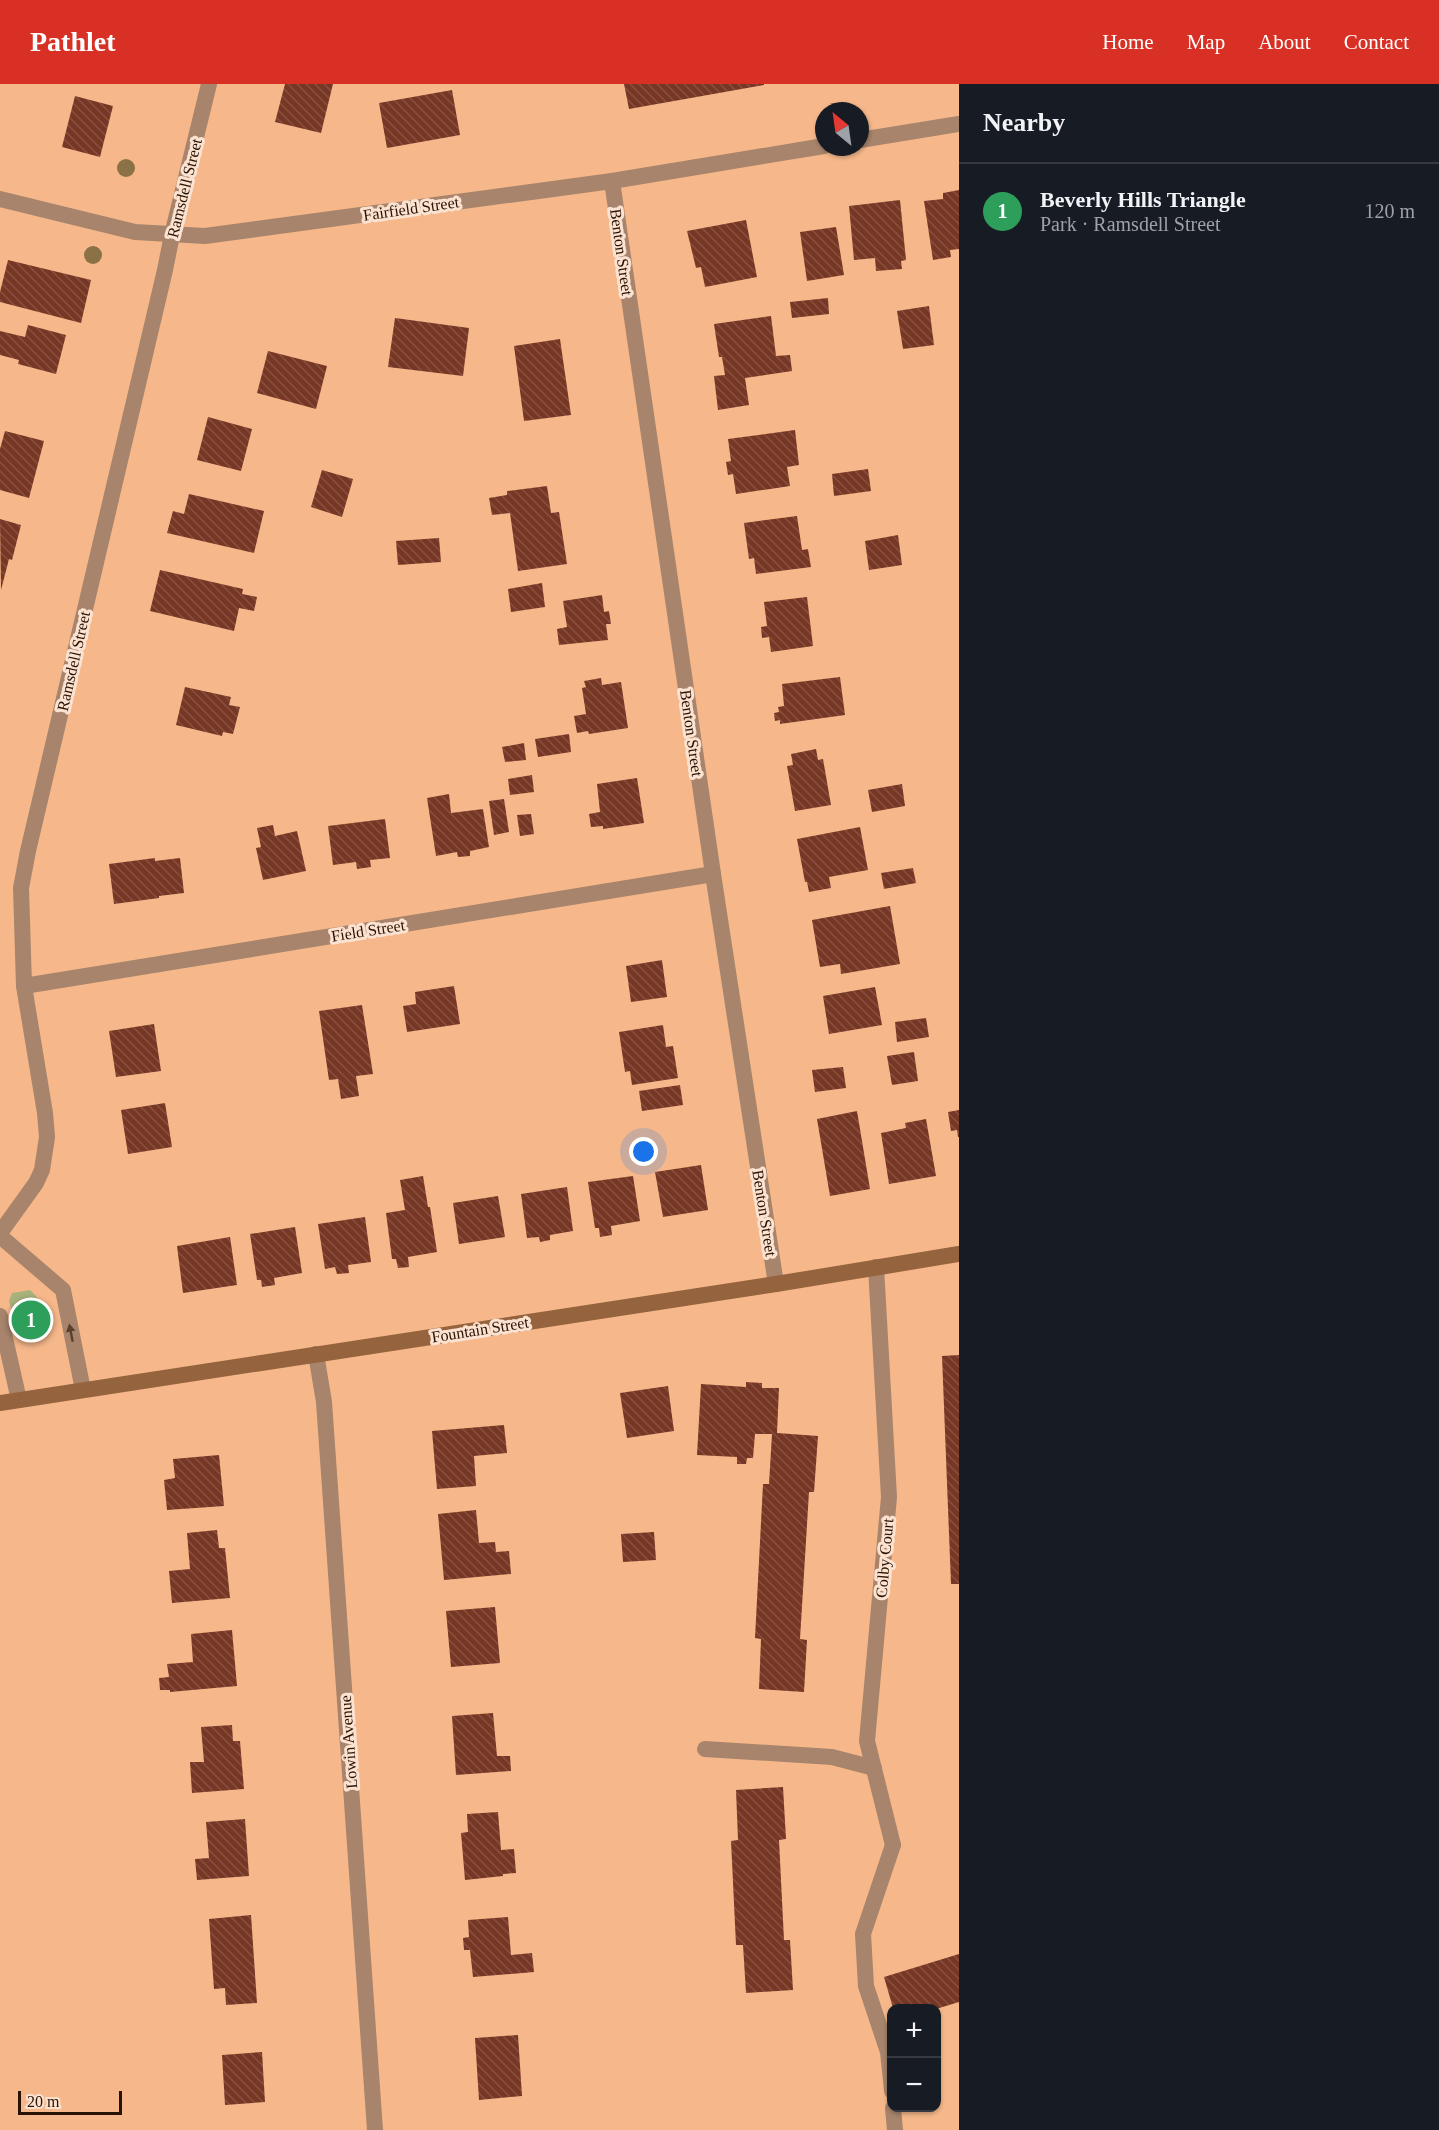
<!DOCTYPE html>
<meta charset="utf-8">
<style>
body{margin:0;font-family:Georgia,serif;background:#20242c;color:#f1f3f6}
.controls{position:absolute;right:18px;bottom:18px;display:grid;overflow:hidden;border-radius:12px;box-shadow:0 2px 4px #0004}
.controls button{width:54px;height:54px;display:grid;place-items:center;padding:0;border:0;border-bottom:2px solid #363941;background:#171b24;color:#f1f3f6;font:30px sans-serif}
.compass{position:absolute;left:815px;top:18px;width:54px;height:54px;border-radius:50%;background:#171b24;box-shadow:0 2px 4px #0004;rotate:331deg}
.scale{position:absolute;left:18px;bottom:15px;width:104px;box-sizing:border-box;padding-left:6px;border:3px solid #281202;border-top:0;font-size:16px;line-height:21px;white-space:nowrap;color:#281202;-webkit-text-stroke:4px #fce2d0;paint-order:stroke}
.you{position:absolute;left:644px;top:1068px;width:21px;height:21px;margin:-15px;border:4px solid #fff;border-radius:50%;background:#1a73e8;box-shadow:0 0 0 9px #1a73e833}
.badge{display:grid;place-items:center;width:39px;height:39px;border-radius:50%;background:#d93025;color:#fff;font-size:20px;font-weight:700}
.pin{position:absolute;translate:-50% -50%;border:3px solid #fff;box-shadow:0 2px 6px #0006}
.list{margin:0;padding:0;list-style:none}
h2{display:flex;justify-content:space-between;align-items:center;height:78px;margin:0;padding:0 24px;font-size:26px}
h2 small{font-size:20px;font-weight:400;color:#9ea1a6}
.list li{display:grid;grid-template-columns:39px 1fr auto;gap:18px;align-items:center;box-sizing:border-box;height:96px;padding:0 24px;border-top:2px solid #363941}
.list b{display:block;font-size:22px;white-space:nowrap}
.list p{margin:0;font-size:20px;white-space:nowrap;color:#9ea1a6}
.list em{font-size:20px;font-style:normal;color:#9ea1a6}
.map{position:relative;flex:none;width:959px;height:2046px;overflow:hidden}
header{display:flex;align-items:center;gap:36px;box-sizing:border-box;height:84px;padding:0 30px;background:#d93025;color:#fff}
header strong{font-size:28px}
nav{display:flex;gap:33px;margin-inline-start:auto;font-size:21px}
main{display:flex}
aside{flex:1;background:#171b24}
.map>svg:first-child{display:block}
.park{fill:#a8b37b}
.building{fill:url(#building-back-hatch)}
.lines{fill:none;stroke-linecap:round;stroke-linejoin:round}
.service{stroke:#a7846b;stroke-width:16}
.minor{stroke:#a7846b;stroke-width:16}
.tertiary{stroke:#a7846b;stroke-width:16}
.secondary{stroke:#95633d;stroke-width:16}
.tree{fill:#8a7246}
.oneway{fill:#5b402c}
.labels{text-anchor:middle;stroke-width:6;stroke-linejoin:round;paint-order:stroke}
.street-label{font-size:16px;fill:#281202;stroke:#fce2d0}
</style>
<header>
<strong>Pathlet</strong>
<nav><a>Home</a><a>Map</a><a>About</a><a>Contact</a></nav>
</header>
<main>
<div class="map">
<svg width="959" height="2046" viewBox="0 0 959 2046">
<defs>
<pattern id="building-back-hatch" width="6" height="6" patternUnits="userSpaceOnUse" patternTransform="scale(1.5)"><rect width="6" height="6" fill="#773724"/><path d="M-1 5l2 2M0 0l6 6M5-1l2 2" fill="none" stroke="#855141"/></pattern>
</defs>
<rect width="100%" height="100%" fill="#f6b88a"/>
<!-- park -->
<path class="park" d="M30,1206C43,1218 47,1229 50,1245L46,1252L23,1256L19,1254L9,1217L12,1209Z"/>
<!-- building -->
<g class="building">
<polygon points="285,0 333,0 321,49 275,38"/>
<polygon points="624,0 764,0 764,1 629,25"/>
<polygon points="452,6 460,51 387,64 379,19"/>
<polygon points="75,12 113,22 100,73 62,63"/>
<polygon points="959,106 959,165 950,166 951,173 933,176 924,117 943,115 943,109"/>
<polygon points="900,116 906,176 901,177 902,185 876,187 875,174 854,176 849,122"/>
<polygon points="746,136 757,193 705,203 701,183 696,184 687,147"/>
<polygon points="836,143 844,191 807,197 800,148"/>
<polygon points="8,176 91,196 81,239 0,218 0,208"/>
<polygon points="828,214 829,230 792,234 790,218"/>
<polygon points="929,222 934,261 903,265 897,227"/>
<polygon points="771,232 776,272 790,271 792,287 745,294 749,321 718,326 714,292 725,291 722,273 719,273 714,240"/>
<polygon points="395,234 469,244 463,292 388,283"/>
<polygon points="28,241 66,251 56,290 18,280 19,276 0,271 0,247 25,253"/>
<polygon points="560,255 571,331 524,337 514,262"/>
<polygon points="268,267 327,282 316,325 257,309"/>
<polygon points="208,333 252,345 241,387 197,376"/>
<polygon points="795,346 799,381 787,383 790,402 736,410 733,390 728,391 726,378 731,377 728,355"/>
<polygon points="5,347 44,357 29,414 0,406 0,365"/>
<polygon points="868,385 871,407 834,412 832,390"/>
<polygon points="322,386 353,395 342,433 311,423"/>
<polygon points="547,402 551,429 559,428 567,480 518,487 510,429 492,431 489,414 507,411 507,407"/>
<polygon points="189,410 264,427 254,469 167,449 173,427 184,430"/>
<polygon points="797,432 802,466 808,465 811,483 756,490 754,474 749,475 744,439"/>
<polygon points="0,435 21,441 12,476 9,475 1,506"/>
<polygon points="898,451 902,481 869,486 865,457"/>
<polygon points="439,454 441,478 398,481 396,457"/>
<polygon points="160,486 243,505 242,510 257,513 254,527 239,524 234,547 150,527"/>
<polygon points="542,499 545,523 511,528 508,505"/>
<polygon points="602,511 604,528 609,527 611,540 606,540 608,556 559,561 557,545 567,543 563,517"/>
<polygon points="807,513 813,562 771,568 769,553 762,554 761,543 767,542 764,518"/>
<polygon points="840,593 845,631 780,640 780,636 775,637 774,629 779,628 778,623 784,622 782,600"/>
<polygon points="601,594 602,601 621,598 628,644 589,650 588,647 577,649 574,632 586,630 582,604 586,603 584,597"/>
<polygon points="185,603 231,613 229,621 240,623 233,650 223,648 222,652 176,641"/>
<polygon points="569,650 571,668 538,673 535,655"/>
<polygon points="524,659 526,676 505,678 502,663"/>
<polygon points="816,665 818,676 823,675 831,721 795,727 787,682 793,681 791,670"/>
<polygon points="532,691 534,708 510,711 508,695"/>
<polygon points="637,694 644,739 603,745 603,742 591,743 589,730 600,728 597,700"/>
<polygon points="902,700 905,722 872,728 868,706"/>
<polygon points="449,710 451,729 483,725 489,763 470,767 470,772 458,773 457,768 436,772 427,714"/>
<polygon points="504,715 509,748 494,751 489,717"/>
<polygon points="531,730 534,750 520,752 517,731"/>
<polygon points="385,735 390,774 370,776 371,783 357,785 356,778 333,781 328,742"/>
<polygon points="273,741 275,752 297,747 306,787 263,796 256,764 261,763 257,744"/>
<polygon points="860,743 868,786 829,793 831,804 809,808 807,798 805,798 797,755"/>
<polygon points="155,774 155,777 180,774 184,809 159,812 159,814 114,820 109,780"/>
<polygon points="913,784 916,799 884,805 881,789"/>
<polygon points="890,822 900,880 841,890 840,880 820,883 812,836"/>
<polygon points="662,876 667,913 631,918 626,882"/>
<polygon points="454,902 460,940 407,948 403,922 416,920 415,908"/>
<polygon points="875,903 882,941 829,950 823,912"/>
<polygon points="362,921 373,990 356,992 359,1012 341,1015 338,995 329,996 319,927"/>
<polygon points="926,934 929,953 897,958 895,938"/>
<polygon points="154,940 161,987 116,993 109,947"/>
<polygon points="663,941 666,963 673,962 678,994 632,1001 630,987 625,988 619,948"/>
<polygon points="914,968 918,997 892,1001 887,972"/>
<polygon points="843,983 846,1004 815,1008 812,986"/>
<polygon points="680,1001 683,1021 642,1027 639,1007"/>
<polygon points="165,1019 172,1063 128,1070 121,1026"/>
<polygon points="959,1026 959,1053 958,1053 957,1046 951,1047 948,1028"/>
<polygon points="857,1027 870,1105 830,1112 817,1035"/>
<polygon points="926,1035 936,1092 889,1100 881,1049 906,1044 905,1039"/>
<polygon points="701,1081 708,1126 663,1133 655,1088"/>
<polygon points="423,1092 428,1123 430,1123 437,1168 408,1173 409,1183 398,1184 396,1175 392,1175 386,1129 405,1126 400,1096"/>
<polygon points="633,1092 640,1137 611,1142 612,1151 600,1153 599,1144 595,1144 588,1098"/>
<polygon points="567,1103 573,1147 550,1151 550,1156 540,1158 539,1153 527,1154 521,1110"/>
<polygon points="498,1112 505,1153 459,1160 453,1119"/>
<polygon points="365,1133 371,1178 348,1181 349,1189 337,1190 335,1183 325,1185 318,1140"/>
<polygon points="295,1143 302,1189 274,1194 275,1201 262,1203 261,1196 257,1196 250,1150"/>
<polygon points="230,1153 237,1201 183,1209 177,1162"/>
<polygon points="959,1271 959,1500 951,1500 942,1272"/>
<polygon points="746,1298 762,1299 762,1304 779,1304 777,1349 818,1352 814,1408 809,1408 800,1555 807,1556 804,1608 759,1605 761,1555 755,1554 763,1400 769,1400 772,1350 755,1350 753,1374 747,1374 746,1380 737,1380 737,1373 697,1371 701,1300 746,1303"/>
<polygon points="668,1302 674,1347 627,1354 620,1309"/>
<polygon points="504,1341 507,1369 474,1372 476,1402 437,1405 432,1347"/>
<polygon points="219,1371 224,1422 167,1426 164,1396 175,1394 173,1375"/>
<polygon points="476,1426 479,1459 495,1458 496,1468 509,1467 511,1490 444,1496 438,1430"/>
<polygon points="217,1446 219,1464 225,1464 230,1514 172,1519 169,1487 190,1485 187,1449"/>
<polygon points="654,1448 656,1476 623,1478 621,1450"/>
<polygon points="495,1523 500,1579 451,1583 446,1527"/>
<polygon points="232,1546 237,1602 170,1608 170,1606 160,1606 159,1594 169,1593 167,1580 193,1578 191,1550"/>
<polygon points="493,1629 497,1672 510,1672 511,1687 456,1691 452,1632"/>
<polygon points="232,1641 233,1657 240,1657 244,1705 192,1709 190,1678 204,1678 201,1643"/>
<polygon points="783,1703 786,1755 779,1756 784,1856 790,1856 793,1906 746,1909 743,1861 736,1861 731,1757 738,1756 736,1706"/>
<polygon points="498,1728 501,1766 514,1765 516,1789 503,1790 503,1792 465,1796 461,1749 468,1748 467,1730"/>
<polygon points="245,1735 249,1792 197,1796 195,1775 209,1774 206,1738"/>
<polygon points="251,1831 257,1919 226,1921 225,1904 214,1905 209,1835"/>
<polygon points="508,1833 511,1871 532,1869 534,1888 473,1893 470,1866 464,1866 463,1854 469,1853 468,1836"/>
<polygon points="959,1870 959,1918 936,1925 893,1924 884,1893"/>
<polygon points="518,1951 522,2012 479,2016 475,1954"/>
<polygon points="262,1968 265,2018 225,2021 222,1971"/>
</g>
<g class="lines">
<!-- service -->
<g class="service">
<polyline points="0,1232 19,1316"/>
<polyline points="705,1665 832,1673 874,1684"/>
<polyline points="892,2007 888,1968 866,1902 863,1850 893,1761"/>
<polyline points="893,2024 895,2046"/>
</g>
<!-- minor -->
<g class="minor">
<polyline points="860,56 959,40"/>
<polyline points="612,97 713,790 776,1200"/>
<polyline points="0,115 135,148 205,152 612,97 824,62"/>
<polyline points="24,902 713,790"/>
<polyline points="876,1183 889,1413 867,1657 893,1761"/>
<polyline points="316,1270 324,1318 375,2046"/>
</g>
<!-- tertiary -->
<g class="tertiary">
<polyline points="0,1149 36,1099 42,1086 47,1053 45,1029 24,902 21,804 28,767 165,186 172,151 209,0"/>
<polyline points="0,1152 63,1206 83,1306"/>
</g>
<!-- secondary -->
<polyline class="secondary" points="0,1319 776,1200 959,1170"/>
</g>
<!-- trees -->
<g class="tree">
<circle cx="126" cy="84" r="9"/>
<circle cx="93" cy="171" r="9"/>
</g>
<!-- one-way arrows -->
<defs><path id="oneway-solid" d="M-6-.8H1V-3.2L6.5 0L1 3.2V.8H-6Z" transform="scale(1.5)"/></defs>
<use class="oneway" href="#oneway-solid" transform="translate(71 1249) rotate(-101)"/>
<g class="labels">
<!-- street labels -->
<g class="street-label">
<text transform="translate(184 104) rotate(-76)" y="6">Ramsdell Street</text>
<text transform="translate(411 124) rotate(-8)" y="6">Fairfield Street</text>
<text transform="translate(622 168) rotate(82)" y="6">Benton Street</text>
<text transform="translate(73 577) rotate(-77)" y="6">Ramsdell Street</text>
<text transform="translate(692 649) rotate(82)" y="6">Benton Street</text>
<text transform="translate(368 846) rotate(-9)" y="6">Field Street</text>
<text transform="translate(765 1129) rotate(81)" y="6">Benton Street</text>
<text transform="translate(480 1245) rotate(-9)" y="6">Fountain Street</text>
<text transform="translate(884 1474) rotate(-85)" y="6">Colby Court</text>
<text transform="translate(348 1658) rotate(-94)" y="6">Lowin Avenue</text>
</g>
</g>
</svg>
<div class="controls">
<button>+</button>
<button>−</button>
</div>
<svg class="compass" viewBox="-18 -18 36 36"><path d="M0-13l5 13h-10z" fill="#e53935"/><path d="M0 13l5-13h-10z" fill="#9ea1a6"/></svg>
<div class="scale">20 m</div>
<div class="you"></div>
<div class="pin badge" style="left:31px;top:1236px;background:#2e9e5b">1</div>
</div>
<aside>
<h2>Nearby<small></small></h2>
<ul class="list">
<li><span class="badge" style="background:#2e9e5b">1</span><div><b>Beverly Hills Triangle</b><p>Park · Ramsdell Street</p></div><em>120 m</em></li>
</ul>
</aside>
</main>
